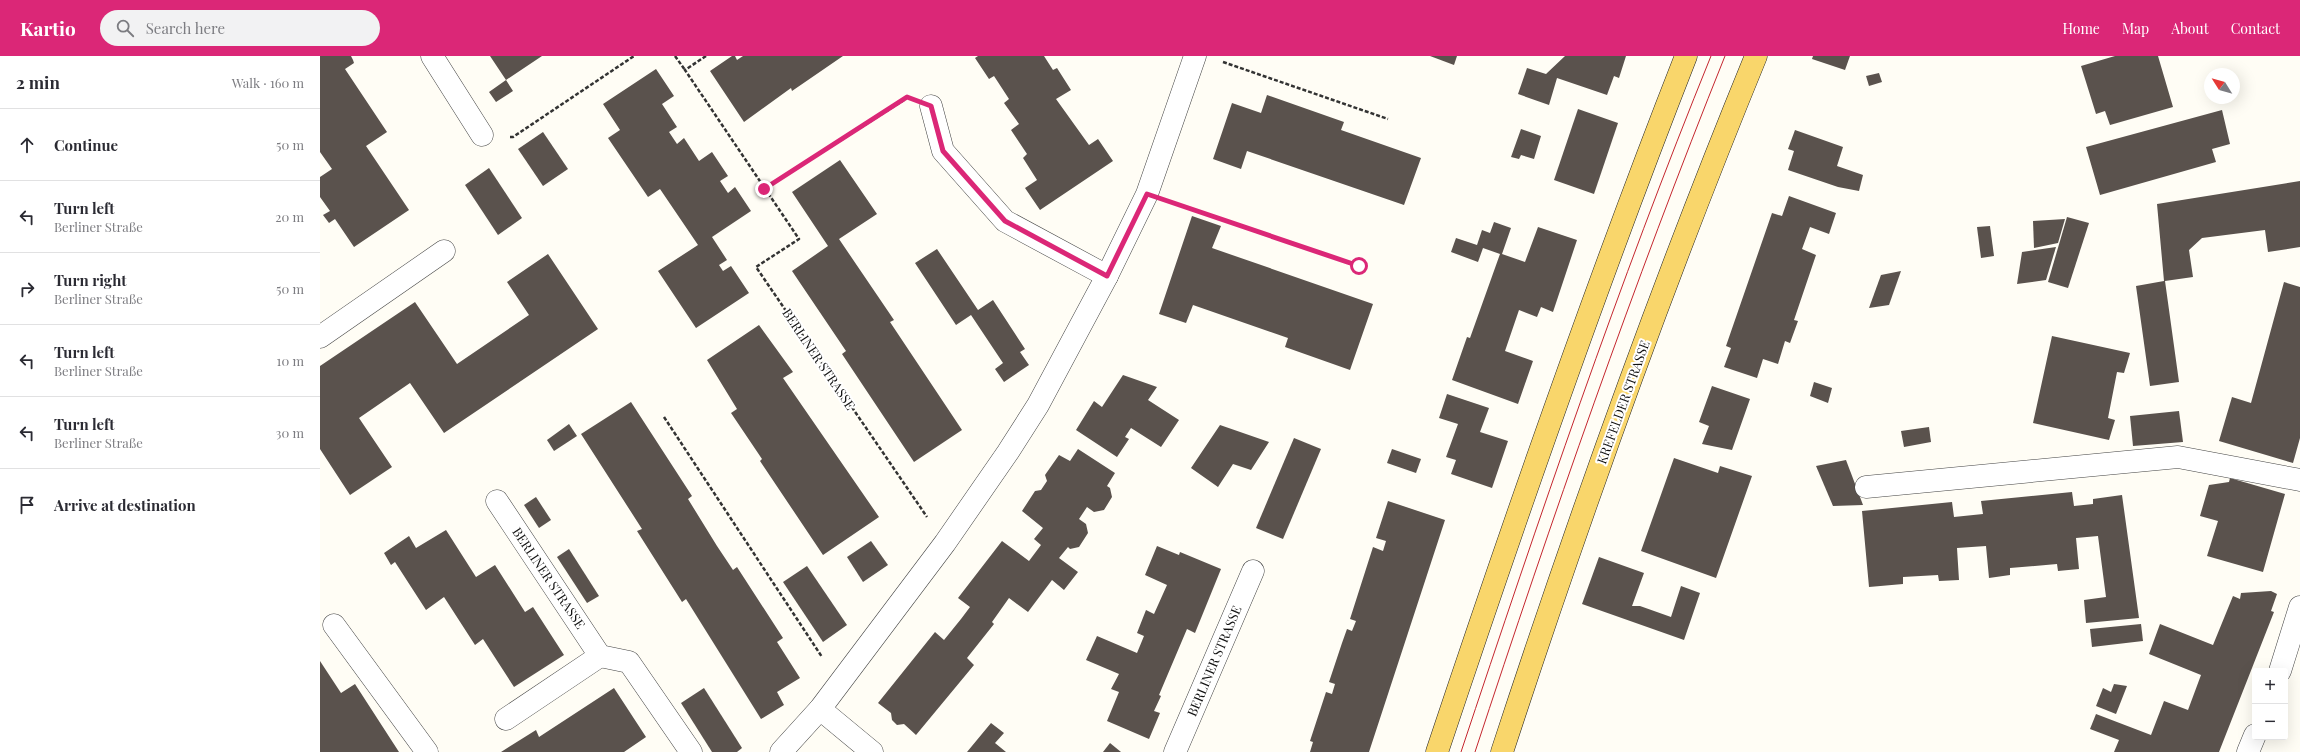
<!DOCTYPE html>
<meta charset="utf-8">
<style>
body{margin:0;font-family:"Playfair Display",serif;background:#f2f2f3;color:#2b2b33}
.controls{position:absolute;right:12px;bottom:12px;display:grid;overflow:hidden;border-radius:4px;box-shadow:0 4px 16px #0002}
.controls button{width:36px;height:36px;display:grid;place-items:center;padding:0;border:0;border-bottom:1px solid #e1e1e2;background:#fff;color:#2b2b33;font:20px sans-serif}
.compass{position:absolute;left:1884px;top:12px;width:36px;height:36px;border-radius:50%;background:#fff;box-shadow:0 4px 16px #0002;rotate:307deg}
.stop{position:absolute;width:12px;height:12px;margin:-9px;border:3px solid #db2777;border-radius:50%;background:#fff}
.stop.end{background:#db2777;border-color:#fff;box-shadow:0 1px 4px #0008}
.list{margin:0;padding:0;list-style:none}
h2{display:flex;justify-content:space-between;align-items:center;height:52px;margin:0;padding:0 16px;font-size:17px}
h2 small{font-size:13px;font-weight:400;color:#7c7c81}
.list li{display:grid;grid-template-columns:26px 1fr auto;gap:12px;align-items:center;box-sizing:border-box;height:72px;padding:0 16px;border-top:1px solid #e1e1e2}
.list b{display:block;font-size:15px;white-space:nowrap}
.list p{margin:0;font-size:13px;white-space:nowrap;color:#7c7c81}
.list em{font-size:13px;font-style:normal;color:#7c7c81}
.icon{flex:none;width:22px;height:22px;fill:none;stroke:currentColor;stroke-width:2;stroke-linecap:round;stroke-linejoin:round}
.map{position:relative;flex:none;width:1980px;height:696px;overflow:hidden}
header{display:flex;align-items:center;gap:24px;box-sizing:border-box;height:56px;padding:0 20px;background:#db2777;color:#fff}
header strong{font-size:19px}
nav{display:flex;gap:22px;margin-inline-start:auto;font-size:14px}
.search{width:280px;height:36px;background:#f2f2f3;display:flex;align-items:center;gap:10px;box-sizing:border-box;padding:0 14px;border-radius:22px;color:#7c7c81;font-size:15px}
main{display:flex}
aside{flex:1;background:#fff}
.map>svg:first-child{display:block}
.building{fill:#5a524d}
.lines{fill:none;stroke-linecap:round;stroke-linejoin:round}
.minor-casing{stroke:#444;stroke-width:23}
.major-casing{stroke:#222;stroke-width:23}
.path{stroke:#333;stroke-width:2.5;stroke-dasharray:4 2;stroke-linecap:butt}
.minor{stroke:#fff;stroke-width:22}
.major{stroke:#f9d66b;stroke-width:22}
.tram{stroke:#c4262e;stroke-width:1}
.route{stroke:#db2777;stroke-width:5}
.labels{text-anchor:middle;stroke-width:4;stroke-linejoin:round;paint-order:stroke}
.street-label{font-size:13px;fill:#111;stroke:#fff}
</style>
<header>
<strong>Kartio</strong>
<div class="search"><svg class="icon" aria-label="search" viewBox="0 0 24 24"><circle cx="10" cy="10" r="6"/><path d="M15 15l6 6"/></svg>Search here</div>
<nav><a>Home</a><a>Map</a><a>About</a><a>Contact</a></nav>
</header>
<main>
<aside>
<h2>2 min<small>Walk · 160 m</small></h2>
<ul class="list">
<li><svg class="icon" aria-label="ahead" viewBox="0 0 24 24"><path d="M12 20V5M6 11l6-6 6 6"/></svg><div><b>Continue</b></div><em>50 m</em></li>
<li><svg class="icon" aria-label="left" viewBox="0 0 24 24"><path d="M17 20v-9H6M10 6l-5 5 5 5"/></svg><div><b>Turn left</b><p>Berliner Straße</p></div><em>20 m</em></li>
<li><svg class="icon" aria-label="right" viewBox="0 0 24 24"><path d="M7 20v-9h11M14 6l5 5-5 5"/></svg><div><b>Turn right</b><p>Berliner Straße</p></div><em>50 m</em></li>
<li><svg class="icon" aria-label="left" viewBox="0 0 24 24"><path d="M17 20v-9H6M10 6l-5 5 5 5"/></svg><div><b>Turn left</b><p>Berliner Straße</p></div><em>10 m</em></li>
<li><svg class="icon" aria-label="left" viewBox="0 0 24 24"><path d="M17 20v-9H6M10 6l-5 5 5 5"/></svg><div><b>Turn left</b><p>Berliner Straße</p></div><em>30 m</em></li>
<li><svg class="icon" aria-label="arrive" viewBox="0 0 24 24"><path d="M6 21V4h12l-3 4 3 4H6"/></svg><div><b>Arrive at destination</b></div></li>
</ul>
</aside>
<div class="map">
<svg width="1980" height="696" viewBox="0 0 1980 696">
<rect width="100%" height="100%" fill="#fffdf5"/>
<!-- building -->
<g class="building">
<polygon points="0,0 31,0 33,4 34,7 25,13 67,76 46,90 89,154 34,191 15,163 9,167 3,159 10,155 0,141 0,121 12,113 0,96"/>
<polygon points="170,0 222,0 186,24 193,35 176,46 169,36 186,24"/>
<polygon points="412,0 415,0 417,4 423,0 523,0 472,35 471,32 424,66 390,15"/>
<polygon points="658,0 724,0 733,14 737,12 751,34 736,43 769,89 778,83 793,105 720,154 705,132 717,124 703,102 707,98 691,74 699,68 684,47 689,43 674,20 669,23 655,2"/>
<polygon points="1110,0 1137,0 1134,9"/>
<polygon points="1245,0 1306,0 1299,22 1294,20 1287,39 1237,22 1229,49 1198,38 1207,12 1226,18"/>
<polygon points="1493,0 1530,0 1525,14 1492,3"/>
<polygon points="1795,0 1838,0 1853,51 1790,69 1785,55 1776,58 1761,10"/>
<polygon points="336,13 354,40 342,48 357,71 349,76 357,88 364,82 379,105 392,96 408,120 400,125 408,137 415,131 431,155 392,181 407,204 399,209 403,215 411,210 429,237 376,272 338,215 378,189 340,133 328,141 288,82 300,74 283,48"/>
<polygon points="1559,17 1562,26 1549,30 1546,20"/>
<polygon points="947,39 1024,66 1021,74 1101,102 1084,149 927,95 921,113 893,103 912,47 941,57"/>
<polygon points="1258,53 1298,67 1274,138 1234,124"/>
<polygon points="1902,54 1910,88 1892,93 1896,106 1780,139 1766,91"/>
<polygon points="1201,73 1221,80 1214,103 1201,99 1199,103 1191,101"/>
<polygon points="1475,74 1523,91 1517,110 1543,119 1539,135 1518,131 1468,114 1474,95 1468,93"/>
<polygon points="223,76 248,113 223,130 198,93"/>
<polygon points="520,104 557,158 519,183 574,264 570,266 642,374 594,406 522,298 526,295 472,215 508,190 472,136"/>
<polygon points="169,112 202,162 178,179 145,129"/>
<polygon points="1980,125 1980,191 1948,196 1945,174 1882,182 1869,194 1873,221 1845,225 1859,326 1830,330 1816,230 1844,225 1837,148"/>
<polygon points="1469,140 1516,157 1509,178 1490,171 1482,193 1496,199 1474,264 1478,265 1470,287 1465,285 1458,308 1443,303 1437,322 1404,311 1411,292 1406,290 1452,157 1462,160"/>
<polygon points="872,160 901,170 892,192 1053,248 1030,314 965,291 968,282 873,249 866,267 839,258"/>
<polygon points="1747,161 1769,167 1748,232 1728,226"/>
<polygon points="1745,163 1738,187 1714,192 1713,165"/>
<polygon points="1174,166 1191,172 1182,198 1205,206 1218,171 1257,184 1233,256 1221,251 1217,261 1199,254 1185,295 1213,305 1198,348 1132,324 1147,281 1150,282 1180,198 1163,192 1158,206 1131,196 1136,182 1157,189 1162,174 1170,177"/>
<polygon points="1670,170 1674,200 1661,202 1657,171"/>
<polygon points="1736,191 1726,224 1697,228 1702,196"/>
<polygon points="617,193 658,254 673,244 705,293 700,296 709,309 684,326 675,313 683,307 651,259 636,269 595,207"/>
<polygon points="228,198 278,273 124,377 90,327 39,362 72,411 30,439 0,393 0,310 95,246 137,308 209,259 187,226"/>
<polygon points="1581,215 1569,249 1549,252 1561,219"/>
<polygon points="1964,226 1980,231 1980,382 1973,407 1899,385 1912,341 1931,347"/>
<polygon points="439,269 473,316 463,322 559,461 503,499 440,405 442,403 411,357 417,353 387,304"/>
<polygon points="1732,280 1810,297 1804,317 1797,316 1788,362 1795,364 1789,384 1713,367"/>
<polygon points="803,319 837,331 828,344 859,364 841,391 811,372 805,381 809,383 797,401 756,374 774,345 782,351"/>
<polygon points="1494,326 1512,332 1508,347 1490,340"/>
<polygon points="1392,330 1430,343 1412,394 1382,388 1389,370 1379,366"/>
<polygon points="1127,338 1169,352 1160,376 1188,385 1172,432 1131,418 1136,404 1126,401 1138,368 1119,362"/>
<polygon points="311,346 372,440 368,443 397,490 413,514 417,511 463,582 457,586 480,622 457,636 464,649 441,663 366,543 362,546 317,475 322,473 261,378"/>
<polygon points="1859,355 1863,386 1813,390 1810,360"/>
<polygon points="249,368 257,380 234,395 227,384"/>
<polygon points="900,369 949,386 931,414 913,408 898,431 871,412"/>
<polygon points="1609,371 1611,386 1584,391 1581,375"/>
<polygon points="974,382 1001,393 963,483 936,472"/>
<polygon points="758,393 795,417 787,430 790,432 792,441 784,454 774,456 767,451 759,463 766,468 768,477 759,491 750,493 748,491 739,502 758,516 744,534 732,524 708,556 689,542 672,566 674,568 647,602 654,609 596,679 584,668 577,669 572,664 571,657 558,647 615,576 624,584 641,563 650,551 638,542 682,485 709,505 721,489 714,483 723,472 702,455 715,435 721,434 727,425 725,419 739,399 750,405"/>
<polygon points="1072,393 1101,403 1096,417 1067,407"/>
<polygon points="1354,402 1398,417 1400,410 1432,420 1396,522 1321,495"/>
<polygon points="1526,404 1543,449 1513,450 1496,410"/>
<polygon points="1910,422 1965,438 1943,516 1887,500 1898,465 1880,460 1889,429 1909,426"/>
<polygon points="1752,436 1754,450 1773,448 1773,443 1802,439 1819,562 1766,567 1764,544 1786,541 1778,480 1756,482 1759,513 1738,515 1737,508 1690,512 1690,519 1669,522 1666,490 1637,492 1639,524 1619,525 1618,519 1583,521 1583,528 1549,531 1542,455 1632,446 1634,461 1663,458 1661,445"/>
<polygon points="216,441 231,464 219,472 204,449"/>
<polygon points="1068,445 1125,464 1049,696 990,696 993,686 990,685 1006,636 1012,638 1015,628 1009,626 1022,587 1027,573 1032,575 1036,565 1030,563 1053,491 1063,495 1066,485 1056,482"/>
<polygon points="126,474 156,521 175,509 205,556 213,551 244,599 194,631 163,583 155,589 124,541 106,554 75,506 71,509 64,497 89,480 96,492"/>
<polygon points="551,485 568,509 543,526 527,501"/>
<polygon points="837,490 859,499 860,496 901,513 875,577 867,573 839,639 841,640 834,655 840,657 829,683 787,665 799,636 791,633 799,618 766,604 777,580 817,597 824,580 817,577 826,554 834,558 847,529 825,519"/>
<polygon points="249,493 279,540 267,547 237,501"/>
<polygon points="1279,501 1324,517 1312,550 1320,550 1351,561 1361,530 1380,537 1364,584 1262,548"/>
<polygon points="487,510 527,569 503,586 463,526"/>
<polygon points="1951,535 1957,538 1951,555 1954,556 1899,696 1794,696 1799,684 1770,673 1776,658 1831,679 1844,645 1868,654 1881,619 1829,598 1840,568 1893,589 1913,540 1920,543 1921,537"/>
<polygon points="1821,568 1823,585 1772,591 1770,573"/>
<polygon points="0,605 21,637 35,628 79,696 0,696"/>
<polygon points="1794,628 1807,630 1796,658 1776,650 1783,632 1791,636"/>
<polygon points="294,632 326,681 304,696 181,696 216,674 219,681"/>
<polygon points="384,632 422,692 417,696 392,696 361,647"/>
<polygon points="671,667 684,677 675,687 686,696 647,696"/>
<polygon points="790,687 801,696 783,696"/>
</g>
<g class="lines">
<defs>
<g id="minor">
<polyline points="112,0 162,79"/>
<polyline points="611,50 623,95 685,165 787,220"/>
<polyline points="0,281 124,195"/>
<polyline points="1546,431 1858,401 1980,424"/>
<polyline points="177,445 280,600 309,606 371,696"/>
<polyline points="14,569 107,696"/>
<polyline points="1960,615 1980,551"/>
<polyline points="500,653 552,696"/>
<polyline points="186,663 280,600"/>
<polyline points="461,696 500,653 625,487 688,396 718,349 787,220 827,138 875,0"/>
<polyline points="855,696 933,515"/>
<polyline points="1928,696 1935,679"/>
</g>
<g id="major">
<path d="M1117,696C1195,462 1276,229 1366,0"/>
<path d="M1182,696C1259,461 1342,229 1436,0"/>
</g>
</defs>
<!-- minor casing -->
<use href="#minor" class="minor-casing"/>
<!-- major casing -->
<use href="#major" class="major-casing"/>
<!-- path -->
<g class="path">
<polyline points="355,0 365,14"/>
<polyline points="386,0 365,14 479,183 436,211 607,461"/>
<polyline points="903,6 1068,63"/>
<polyline points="190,81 193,81 314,0"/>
<polyline points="444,133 584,44"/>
<polyline points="854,147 1039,210"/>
<polyline points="344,361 502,601"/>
</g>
<!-- minor -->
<use href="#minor" class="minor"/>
<!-- major -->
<use href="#major" class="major"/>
<!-- tram -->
<g class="tram">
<path d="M1141,696C1219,462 1298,229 1391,0"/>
<path d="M1155,696C1232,462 1313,229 1405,0"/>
</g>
</g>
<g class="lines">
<!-- route -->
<polyline class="route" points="444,133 587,41 611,50 623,95 685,165 787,220 827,138 1039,210"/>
</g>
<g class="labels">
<!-- street labels -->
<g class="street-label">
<text transform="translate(499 303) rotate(56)" y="5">BERLINER STRASSE</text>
<text transform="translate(1303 346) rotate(-70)" y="5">KREFELDER STRASSE</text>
<text transform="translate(229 522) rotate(56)" y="5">BERLINER STRASSE</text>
<text transform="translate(894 605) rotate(-67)" y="5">BERLINER STRASSE</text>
</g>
</g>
</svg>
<div class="controls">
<button>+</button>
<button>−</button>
</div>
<svg class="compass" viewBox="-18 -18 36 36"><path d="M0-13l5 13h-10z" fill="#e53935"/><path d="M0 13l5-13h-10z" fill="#7c7c81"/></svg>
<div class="stop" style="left:1039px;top:210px"></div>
<div class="stop end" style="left:444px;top:133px"></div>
</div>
</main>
